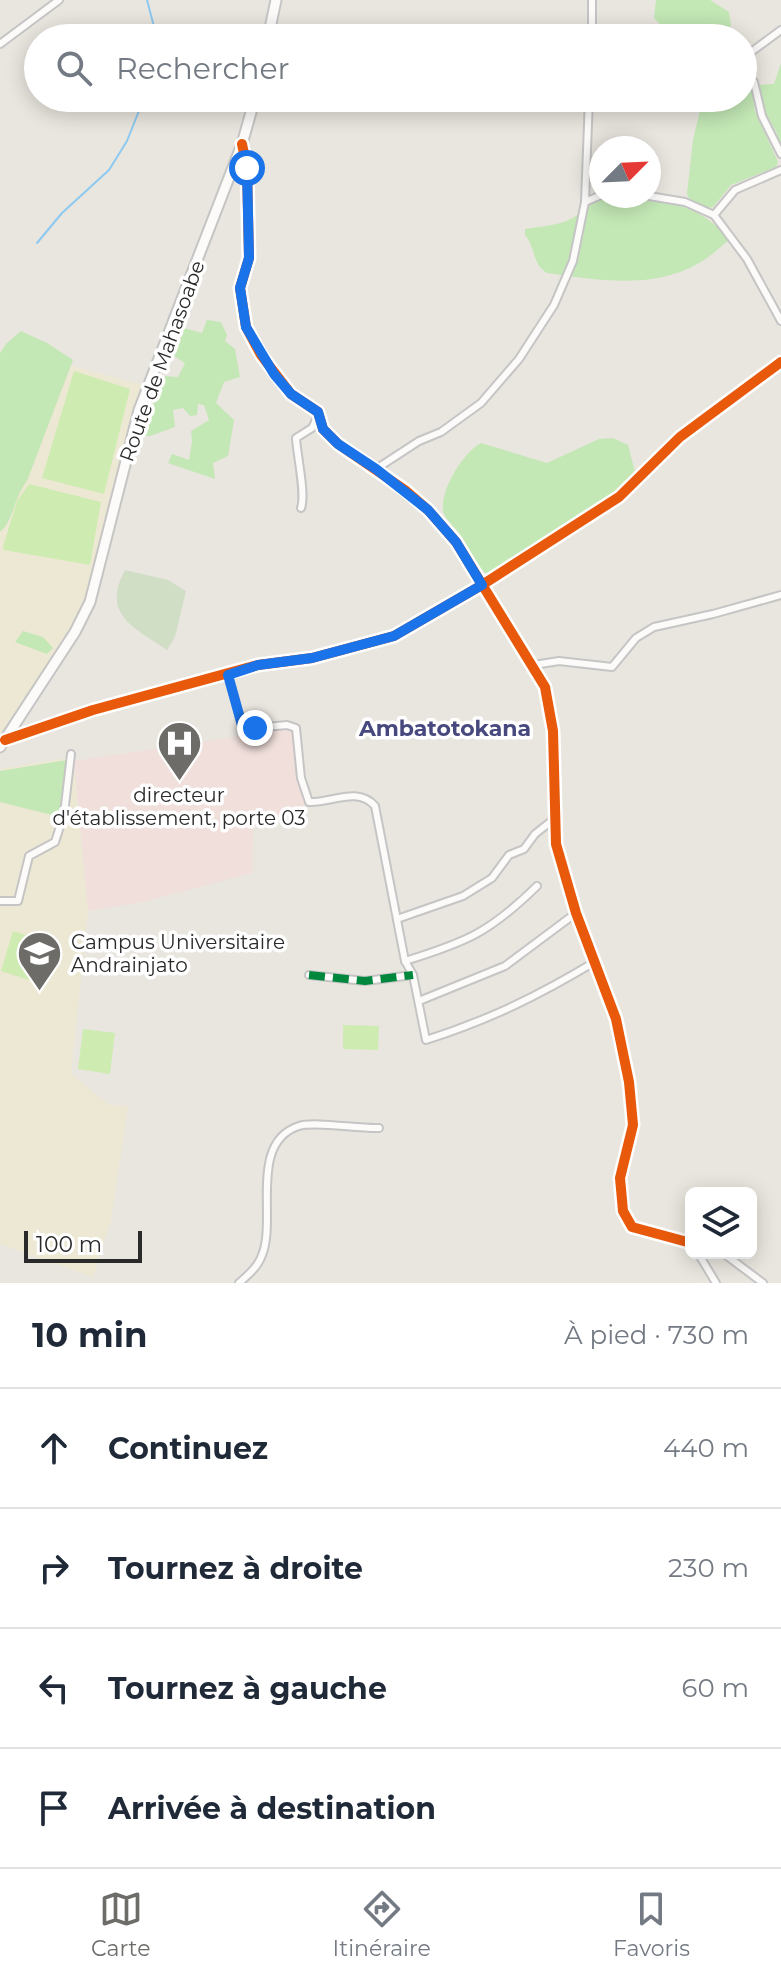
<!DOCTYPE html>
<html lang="fr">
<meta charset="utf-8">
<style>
body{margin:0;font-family:Montserrat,sans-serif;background:#f6f6f7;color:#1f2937}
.controls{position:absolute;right:24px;bottom:24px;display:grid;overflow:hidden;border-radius:12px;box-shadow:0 4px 20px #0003}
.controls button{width:72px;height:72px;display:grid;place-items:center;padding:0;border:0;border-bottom:2px solid #e0e1e3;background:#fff;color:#1f2937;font:40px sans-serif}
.compass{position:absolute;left:589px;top:136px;width:72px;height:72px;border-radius:50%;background:#fff;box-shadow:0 4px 20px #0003;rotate:66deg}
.scale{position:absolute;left:24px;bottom:20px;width:118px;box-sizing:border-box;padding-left:8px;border:4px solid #2a2a2a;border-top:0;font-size:22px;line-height:28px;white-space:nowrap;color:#2a2a2a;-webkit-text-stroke:6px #fff;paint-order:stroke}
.stop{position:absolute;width:24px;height:24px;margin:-18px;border:6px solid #1a73e8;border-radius:50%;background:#fff}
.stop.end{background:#1a73e8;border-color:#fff;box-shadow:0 2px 8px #0008}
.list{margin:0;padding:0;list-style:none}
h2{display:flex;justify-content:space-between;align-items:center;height:104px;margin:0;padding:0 32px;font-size:34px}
h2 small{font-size:26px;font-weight:400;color:#747a83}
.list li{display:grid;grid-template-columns:52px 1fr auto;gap:24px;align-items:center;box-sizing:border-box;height:120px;padding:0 32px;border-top:2px solid #e0e1e3}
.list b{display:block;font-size:30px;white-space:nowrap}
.list em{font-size:26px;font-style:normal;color:#747a83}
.icon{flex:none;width:44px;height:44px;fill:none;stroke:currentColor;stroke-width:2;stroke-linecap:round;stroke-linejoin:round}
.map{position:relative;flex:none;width:781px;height:1283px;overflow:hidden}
.search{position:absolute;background:#fff;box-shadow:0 4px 20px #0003;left:24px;right:24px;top:24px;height:88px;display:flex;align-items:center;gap:20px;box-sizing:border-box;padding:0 28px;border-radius:44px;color:#747a83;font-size:30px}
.sheet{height:584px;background:#fff}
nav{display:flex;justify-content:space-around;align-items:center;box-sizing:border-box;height:112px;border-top:2px solid #e0e1e3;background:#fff;font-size:22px;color:#747a83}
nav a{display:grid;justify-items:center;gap:4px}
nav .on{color:#6d6c69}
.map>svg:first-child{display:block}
.education{fill:#ede8d3}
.medical{fill:#f0dfdb}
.green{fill:#c3e7b5}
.cemetery{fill:#d1dec6}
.pitch{fill:#ceecb2}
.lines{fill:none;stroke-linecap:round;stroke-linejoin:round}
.stream{stroke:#8dc9f0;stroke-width:2}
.street-casing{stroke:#c6c5c5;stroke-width:10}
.secondary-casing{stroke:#c6c5c5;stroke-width:13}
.street{stroke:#fcfbfa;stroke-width:6}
.secondary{stroke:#fcfbfa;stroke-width:9}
.quiet{stroke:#00873e;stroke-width:8;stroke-dasharray:16 8;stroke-linecap:butt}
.cycleway-casing{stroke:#fff;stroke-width:15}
.cycleway{stroke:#e8590c;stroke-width:10}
.route{stroke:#1a73e8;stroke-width:10}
.labels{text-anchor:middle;stroke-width:7;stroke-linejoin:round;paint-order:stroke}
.street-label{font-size:20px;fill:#2a2a2a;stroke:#fff}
.poi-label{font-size:20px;fill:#2a2a2a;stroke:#fff}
.neighbourhood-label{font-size:22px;font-weight:bold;fill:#47497e;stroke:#fff}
</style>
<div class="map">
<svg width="781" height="1283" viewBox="0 0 781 1283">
<rect width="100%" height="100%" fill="#e9e6df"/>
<!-- education -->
<g class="education">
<polygon points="39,357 146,386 129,426 113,485 87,604 74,633 0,744 0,384"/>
<polygon points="73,757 88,911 71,1074 109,1105 128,1106 111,1220 93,1277 0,1244 0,769"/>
</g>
<!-- medical -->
<polygon class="medical" points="280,730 294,732 305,811 253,827 252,873 143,902 88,911 74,761"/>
<!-- green -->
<g class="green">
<polygon points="656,0 710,0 729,12 731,26 721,38 673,38 654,18"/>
<polygon points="781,63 781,148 776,131 764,112 758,85 774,84"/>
<polygon points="743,79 751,85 755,111 778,162 776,167 731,185 713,207 708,208 690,201 687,194 693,140 703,98 743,98"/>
<path d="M604,196C649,196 701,201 729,240C719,248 710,257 699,263C653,290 597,280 547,273C532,264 536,248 525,235V229C541,226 563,226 577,215C587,207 590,199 604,196Z"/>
<polygon points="207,320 221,322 227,335 225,341 235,349 240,377 224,382 216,403 234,420 228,456 213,463 215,479 168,463 172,454 189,460 192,442 191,431 209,420 204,405 198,404 197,415 190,416 183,408 173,410 175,427 150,436 142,436 164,376 178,377 185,363 174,356 184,328 202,333"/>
<path d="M21,331L47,343L73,360L27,481C13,499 14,520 0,532V353L6,344Z"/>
<path d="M613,438L628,445L636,476L624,488L490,576C475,567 469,548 460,534C456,528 447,521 444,514C437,494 464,451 481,443L547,463L599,439Z"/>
<polygon points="23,631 43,637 53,648 47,654 15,642"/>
<polygon points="67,760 60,817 0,802 0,771"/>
</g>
<!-- cemetery -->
<path class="cemetery" d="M125,570L168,580L186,591L175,637L167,650C134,627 101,615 125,570Z"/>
<!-- pitch -->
<g class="pitch">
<polygon points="74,371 130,389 104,494 42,478"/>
<polygon points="29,484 101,502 90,565 4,550 3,547 17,501"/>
<polygon points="13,931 41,940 29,980 1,971"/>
<polygon points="343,1025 379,1026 378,1050 343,1049"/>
<polygon points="83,1029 115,1033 110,1074 78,1069"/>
</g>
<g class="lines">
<!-- stream -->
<g class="stream">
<polyline points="147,0 157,38"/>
<polyline points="37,243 62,213 109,170 127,141 144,98"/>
</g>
<defs>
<g id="street">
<polyline points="592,0 592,38"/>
<polyline points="0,44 59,0"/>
<polyline points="743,58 781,30"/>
<polyline points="743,72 754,82 762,116 781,154"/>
<polyline points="243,147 247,168 249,258 240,288 246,327 261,355 291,394 318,412 323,429 338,444 405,490 428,510 456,542 545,687 553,731 556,844 576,913 616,1019 629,1082 633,1125 620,1178 623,1211 632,1227 691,1243"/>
<polyline points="649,196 685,202 714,215 747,259 781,321"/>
<polyline points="585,202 601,195"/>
<polyline points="714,215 735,190 781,170"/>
<polyline points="376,469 419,441 441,432 481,403 519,359 554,305 573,261 585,202 589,98"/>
<path d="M301,508C306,494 297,456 296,438L312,428L318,416"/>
<polyline points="534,665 559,661 612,667 636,638 654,627 713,614 781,595"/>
<path d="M228,675L243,729L287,725L296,728L301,778L309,802C332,803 357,786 375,806L405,961L413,975L426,1040C489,1020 540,995 596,961"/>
<polyline points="5,740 93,710 258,665 312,658 394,636 482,585 619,497 680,437 781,362"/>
<polyline points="0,901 18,901 29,856 55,842 64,814 71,754"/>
<polyline points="397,919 463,896 492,878 509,855 524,849 535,834 554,819"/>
<path d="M405,961C467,942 490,932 537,886"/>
<polyline points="309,975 365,981 413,975"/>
<polyline points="419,1001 505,966 576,913"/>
<polyline points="698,1253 716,1283"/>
<polyline points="723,1253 763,1283"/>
<path d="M239,1283C248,1275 258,1267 262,1255C277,1220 248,1142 299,1126C314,1121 359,1129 379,1128"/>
</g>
<g id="secondary">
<polyline points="268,38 276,0"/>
<polyline points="0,747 75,632 90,602 139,410 242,144 255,98"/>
</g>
</defs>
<!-- street casing -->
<use href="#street" class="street-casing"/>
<!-- secondary casing -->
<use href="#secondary" class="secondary-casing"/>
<!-- street -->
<use href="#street" class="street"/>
<!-- secondary -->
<use href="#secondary" class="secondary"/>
<!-- quiet -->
<polyline class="quiet" points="309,975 365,981 413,975"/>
<defs>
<g id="cycleway">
<polyline points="242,144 247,168 249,258 240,288 246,327 261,355 291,394 318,412 323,429 338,444 405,490 428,510 456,542 545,687 553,731 556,844 576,913 616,1019 629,1082 633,1125 620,1178 623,1211 632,1227 691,1243"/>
<polyline points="5,740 93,710 258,665 312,658 394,636 482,585 619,497 680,437 781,362"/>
</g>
</defs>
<!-- cycleway casing -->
<use href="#cycleway" class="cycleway-casing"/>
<!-- cycleway -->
<use href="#cycleway" class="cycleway"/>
</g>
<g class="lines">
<!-- route -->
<polyline class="route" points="247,168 249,258 240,288 246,327 274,374 291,394 318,412 323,429 338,444 376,469 428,510 456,542 482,585 394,636 312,658 258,665 228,675 243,729 255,728"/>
</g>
<!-- icons -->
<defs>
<symbol id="hospital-pin" viewBox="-11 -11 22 30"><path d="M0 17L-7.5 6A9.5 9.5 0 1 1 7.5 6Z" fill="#6d6c69" stroke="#fff"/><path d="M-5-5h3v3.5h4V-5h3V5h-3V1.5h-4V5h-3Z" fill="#fff"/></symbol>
<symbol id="university-pin" viewBox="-11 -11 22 30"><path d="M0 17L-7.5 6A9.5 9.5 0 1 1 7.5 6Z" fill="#6d6c69" stroke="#fff"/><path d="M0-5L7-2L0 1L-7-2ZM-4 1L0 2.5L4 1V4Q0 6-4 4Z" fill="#fff"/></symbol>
</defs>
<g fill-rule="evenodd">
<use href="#hospital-pin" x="154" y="718" width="51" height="69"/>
<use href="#university-pin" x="14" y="928" width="51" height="69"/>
</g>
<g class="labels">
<!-- street labels -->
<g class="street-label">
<text transform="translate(162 361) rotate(-70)" y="7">Route de Mahasoabe</text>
</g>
<!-- poi labels -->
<g class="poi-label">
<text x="179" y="802">directeur<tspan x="179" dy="23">d'établissement, porte 03</tspan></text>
<text x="71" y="949" text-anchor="start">Campus Universitaire<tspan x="71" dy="23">Andrainjato</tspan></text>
</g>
<!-- neighbourhood labels -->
<g class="neighbourhood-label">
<text x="445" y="736">Ambatotokana</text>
</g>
</g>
</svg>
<div class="controls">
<button><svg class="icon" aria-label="layers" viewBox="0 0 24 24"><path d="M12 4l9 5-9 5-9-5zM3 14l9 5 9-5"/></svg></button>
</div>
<svg class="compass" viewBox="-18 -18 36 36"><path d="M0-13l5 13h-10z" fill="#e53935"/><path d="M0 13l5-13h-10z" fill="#747a83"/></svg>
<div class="scale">100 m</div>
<div class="stop" style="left:247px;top:168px"></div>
<div class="stop end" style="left:255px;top:728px"></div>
<div class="search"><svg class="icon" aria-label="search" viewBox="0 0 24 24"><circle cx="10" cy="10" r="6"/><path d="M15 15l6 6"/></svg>Rechercher</div>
</div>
<section class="sheet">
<h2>10 min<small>À pied · 730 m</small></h2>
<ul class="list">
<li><svg class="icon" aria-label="ahead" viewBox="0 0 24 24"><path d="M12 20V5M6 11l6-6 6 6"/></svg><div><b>Continuez</b></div><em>440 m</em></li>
<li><svg class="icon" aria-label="right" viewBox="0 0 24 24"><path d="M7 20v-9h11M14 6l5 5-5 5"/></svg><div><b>Tournez à droite</b></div><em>230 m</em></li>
<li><svg class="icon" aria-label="left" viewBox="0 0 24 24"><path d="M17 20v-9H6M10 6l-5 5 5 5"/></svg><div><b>Tournez à gauche</b></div><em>60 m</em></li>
<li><svg class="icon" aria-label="arrive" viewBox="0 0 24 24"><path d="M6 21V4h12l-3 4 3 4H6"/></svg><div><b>Arrivée à destination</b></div></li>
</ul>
</section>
<nav>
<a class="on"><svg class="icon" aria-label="map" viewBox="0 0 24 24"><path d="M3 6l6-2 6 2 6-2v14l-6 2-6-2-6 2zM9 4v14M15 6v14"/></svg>Carte</a>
<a><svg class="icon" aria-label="directions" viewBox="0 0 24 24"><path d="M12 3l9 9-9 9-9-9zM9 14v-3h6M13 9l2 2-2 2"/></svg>Itinéraire</a>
<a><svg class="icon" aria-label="saved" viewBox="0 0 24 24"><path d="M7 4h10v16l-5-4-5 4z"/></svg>Favoris</a>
</nav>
